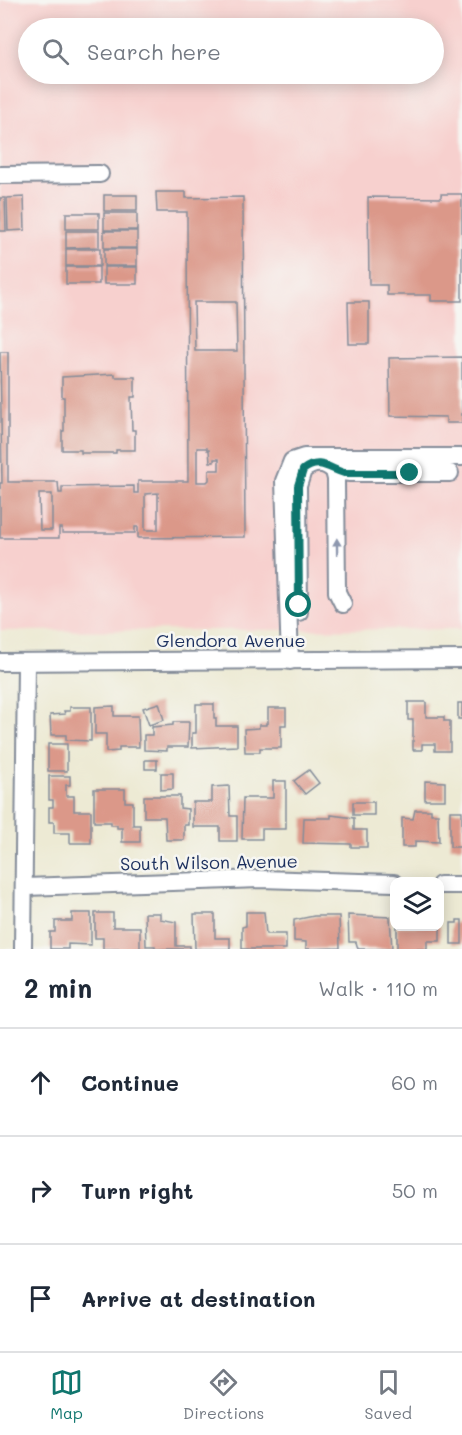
<!DOCTYPE html>
<meta charset="utf-8">
<style>
body{margin:0;font-family:Mali,sans-serif;background:#f6f6f7;color:#1f2937}
.controls{position:absolute;right:18px;bottom:18px;display:grid;overflow:hidden;border-radius:12px;box-shadow:0 3px 15px #0003}
.controls button{width:54px;height:54px;display:grid;place-items:center;padding:0;border:0;border-bottom:2px solid #e0e1e3;background:#fff;color:#1f2937;font:30px sans-serif}
.stop{position:absolute;width:18px;height:18px;margin:-14px;border:4px solid #0f766e;border-radius:50%;background:#fff}
.stop.end{background:#0f766e;border-color:#fff;box-shadow:0 2px 6px #0008}
.list{margin:0;padding:0;list-style:none}
h2{display:flex;justify-content:space-between;align-items:center;height:78px;margin:0;padding:0 24px;font-size:26px}
h2 small{font-size:20px;font-weight:400;color:#747a83}
.list li{display:grid;grid-template-columns:39px 1fr auto;gap:18px;align-items:center;box-sizing:border-box;height:108px;padding:0 24px;border-top:2px solid #e0e1e3}
.list b{display:block;font-size:22px;white-space:nowrap}
.list em{font-size:20px;font-style:normal;color:#747a83}
.icon{flex:none;width:33px;height:33px;fill:none;stroke:currentColor;stroke-width:2;stroke-linecap:round;stroke-linejoin:round}
.map{position:relative;flex:none;width:462px;height:949px;overflow:hidden}
.search{position:absolute;background:#fff;box-shadow:0 3px 15px #0003;left:18px;right:18px;top:18px;height:66px;display:flex;align-items:center;gap:15px;box-sizing:border-box;padding:0 21px;border-radius:33px;color:#747a83;font-size:22px}
.sheet{height:402px;background:#fff}
nav{display:flex;justify-content:space-around;align-items:center;box-sizing:border-box;height:84px;border-top:2px solid #e0e1e3;background:#fff;font-size:16px;color:#747a83}
nav a{display:grid;justify-items:center;gap:3px}
nav .on{color:#0f766e}
.map>svg:first-child{display:block}
.built{fill:#f7d0ce;fill-rule:evenodd}
.building{fill:#db9889;fill-rule:evenodd}
.lines{fill:none;stroke-linecap:round;stroke-linejoin:round}
.minor-casing{stroke:#848c99;stroke-width:20}
.minor{stroke:#fff;stroke-width:16}
.oneway{fill:#8d97ae}
.route{stroke:#0f766e;stroke-width:8}
.labels{text-anchor:middle;stroke-width:5;stroke-linejoin:round;paint-order:stroke}
.street-label{font-size:18px;fill:#1b2f5e;stroke:#f6f6f2}
</style>
<div class="map">
<svg width="462" height="949" viewBox="0 0 462 949">
<rect width="100%" height="100%" fill="#f6f6f2"/>
<filter id="ink" filterUnits="userSpaceOnUse"><feTurbulence type="fractalNoise" baseFrequency=".0167" numOctaves="2"/><feDisplacementMap in="SourceGraphic" scale="12" xChannelSelector="R" yChannelSelector="G"/><feConvolveMatrix kernelMatrix="1 2 1 2 8 2 1 2 1" color-interpolation-filters="sRGB"/></filter>
<filter id="wash" filterUnits="userSpaceOnUse"><feTurbulence type="fractalNoise" baseFrequency=".008" numOctaves="4" result="noise"/><feDisplacementMap in="SourceGraphic" scale="24" xChannelSelector="R" yChannelSelector="G"/><feGaussianBlur stdDeviation="1.35" result="paint"/><feColorMatrix in="noise" values="0 0 0 0 0 0 0 0 0 0 0 0 0 0 0 0 0 1.4 0 .05"/><feComposite in="paint" operator="in"/></filter>
<g filter="url(#wash)">
<rect width="100%" height="100%" fill="#edead4"/>
<!-- built -->
<path class="built" d="M0,0H462V629L0,631ZM28,28H434V74H28Z"/>
<g id="blocks">
<!-- building -->
<g class="building">
<path d="M156,192H186V198L243,197L245,537L138,538V527H135V533H62V528H59V538H0V483H2L0,352H8V482H58L59,493H62V487L134,486V493H138V481H188L187,212H157ZM194,302H236L237,351H195ZM197,448H207V450H209L210,462H214V459H219V470H209V480L207,482H197ZM158,493V530H145V494ZM39,494H52V530H40Z"/>
<polygon points="441,194 462,194 462,301 431,301 431,295 387,295 387,285 369,285 368,197 441,198"/>
<rect x="104" y="195" width="33" height="16"/>
<polygon points="24,197 25,230 8,231 7,198"/>
<polygon points="0,198 5,198 6,231 0,231"/>
<rect x="66" y="213" width="33" height="16"/>
<rect x="104" y="213" width="33" height="17"/>
<polygon points="66,231 99,231 99,247 66,248"/>
<rect x="104" y="231" width="33" height="17"/>
<rect x="66" y="249" width="34" height="17"/>
<rect x="104" y="249" width="33" height="17"/>
<rect x="66" y="267" width="33" height="17"/>
<rect x="104" y="267" width="33" height="17"/>
<polygon points="348,302 369,302 369,344 349,344"/>
<polygon points="462,357 462,423 446,423 446,417 390,416 389,358"/>
<polygon points="115,374 115,377 135,377 135,397 131,397 132,430 135,430 135,450 116,450 116,453 81,453 81,450 62,450 62,431 64,431 64,397 62,397 62,377"/>
<polygon points="408,702 426,702 426,717 444,717 444,721 450,721 450,751 435,751 435,744 422,744 422,750 413,750 413,720 408,720"/>
<polygon points="159,703 164,720 149,725 143,708"/>
<rect x="458" y="703" width="4" height="16"/>
<polygon points="196,704 214,704 214,718 216,718 216,726 237,726 237,746 192,748 192,733 196,733"/>
<polygon points="114,706 114,716 138,716 139,747 119,747 119,751 106,752 106,734 95,734 95,707"/>
<polygon points="70,707 91,707 91,741 66,740 66,735 51,735 50,715 65,714 64,711 70,711"/>
<polygon points="268,708 286,708 286,725 281,725 281,748 260,748 260,752 245,752 244,729 259,728 259,725 266,725 266,723 268,723"/>
<polygon points="173,722 189,722 188,747 167,747 167,751 144,750 144,735 152,735 152,727 173,725"/>
<rect x="48" y="744" width="19" height="27"/>
<rect x="145" y="760" width="12" height="9"/>
<polygon points="309,770 319,783 305,794 294,781"/>
<polygon points="161,773 173,773 173,789 161,790"/>
<polygon points="49,776 70,776 70,785 66,785 66,796 74,796 74,811 91,811 91,843 70,843 70,833 54,833 54,822 49,822 49,807 53,807 53,800 49,800"/>
<polygon points="273,781 286,781 286,829 262,829 262,839 242,839 243,798 273,798"/>
<polygon points="425,781 445,782 445,800 425,800"/>
<polygon points="229,786 230,816 237,816 237,841 220,841 220,827 193,827 193,802 212,802 212,787"/>
<polygon points="94,789 125,789 125,802 133,802 133,825 140,825 140,842 122,842 122,828 117,828 117,825 111,825 111,822 94,822"/>
<polygon points="144,796 180,796 180,808 188,809 188,825 184,825 184,840 166,840 165,817 144,817"/>
<rect x="353" y="802" width="21" height="13"/>
<polygon points="415,810 431,810 431,814 438,814 439,842 415,841 415,847 402,847 402,818 413,819"/>
<rect x="450" y="811" width="12" height="36"/>
<polygon points="331,815 354,818 354,830 367,830 367,847 351,847 351,844 303,843 304,818 331,818"/>
<polygon points="246,912 264,912 266,934 286,934 286,949 242,949 242,927 246,926"/>
<polygon points="72,913 91,913 91,945 68,944 68,949 50,949 50,932 55,932 55,921 72,921"/>
<polygon points="95,913 113,913 113,927 140,927 140,949 103,949 103,938 95,938"/>
<polygon points="145,913 160,913 160,919 176,922 176,946 190,946 190,949 155,949 155,946 146,946"/>
<polygon points="194,914 215,914 215,938 230,938 230,949 195,949"/>
<polygon points="348,915 390,917 392,949 358,949 356,942 349,942"/>
<polygon points="314,916 339,916 340,948 306,949 306,942 294,941 294,920"/>
<polygon points="457,920 462,920 462,944 451,944 451,923 457,923"/>
<polygon points="397,926 440,926 440,941 427,941 427,949 397,949"/>
</g>
</g>
</g>
<g filter="url(#ink)">
<use href="#blocks" fill-opacity="0" stroke="#848c99" stroke-width="1.5"/>
<g class="lines">
<defs>
<g id="minor">
<polyline points="0,175 100,174"/>
<polyline points="334,471 350,473 450,473"/>
<path d="M299,612L298,486L303,470C314,462 324,461 334,471L336,479L337,592L343,604"/>
<polyline points="290,661 284,481 292,461 304,457 462,457"/>
<polyline points="0,662 462,659"/>
<polyline points="440,885 462,885"/>
<polyline points="25,887 260,879 394,883"/>
<polyline points="23,949 26,662"/>
</g>
</defs>
<!-- minor casing -->
<use href="#minor" class="minor-casing"/>
<!-- minor -->
<use href="#minor" class="minor"/>
</g>
<!-- one-way arrows -->
<defs><path id="oneway-solid" d="M-6-.8H1V-3.2L6.5 0L1 3.2V.8H-6Z" transform="scale(1.5)"/></defs>
<use class="oneway" href="#oneway-solid" transform="translate(337 547) rotate(-91)"/>
</g>
<g class="lines" filter="url(#ink)">
<!-- route -->
<path class="route" d="M299,605L298,486L303,470C319,458 328,468 344,473H410"/>
</g>
<g class="labels">
<!-- street labels -->
<g class="street-label">
<text x="231" y="647">Glendora Avenue</text>
<text transform="translate(209 863) rotate(-1)" y="6">South Wilson Avenue</text>
</g>
</g>
</svg>
<div class="controls">
<button><svg class="icon" aria-label="layers" viewBox="0 0 24 24"><path d="M12 4l9 5-9 5-9-5zM3 14l9 5 9-5"/></svg></button>
</div>
<div class="stop" style="left:299px;top:605px"></div>
<div class="stop end" style="left:410px;top:473px"></div>
<div class="search"><svg class="icon" aria-label="search" viewBox="0 0 24 24"><circle cx="10" cy="10" r="6"/><path d="M15 15l6 6"/></svg>Search here</div>
</div>
<section class="sheet">
<h2>2 min<small>Walk · 110 m</small></h2>
<ul class="list">
<li><svg class="icon" aria-label="ahead" viewBox="0 0 24 24"><path d="M12 20V5M6 11l6-6 6 6"/></svg><div><b>Continue</b></div><em>60 m</em></li>
<li><svg class="icon" aria-label="right" viewBox="0 0 24 24"><path d="M7 20v-9h11M14 6l5 5-5 5"/></svg><div><b>Turn right</b></div><em>50 m</em></li>
<li><svg class="icon" aria-label="arrive" viewBox="0 0 24 24"><path d="M6 21V4h12l-3 4 3 4H6"/></svg><div><b>Arrive at destination</b></div></li>
</ul>
</section>
<nav>
<a class="on"><svg class="icon" aria-label="map" viewBox="0 0 24 24"><path d="M3 6l6-2 6 2 6-2v14l-6 2-6-2-6 2zM9 4v14M15 6v14"/></svg>Map</a>
<a><svg class="icon" aria-label="directions" viewBox="0 0 24 24"><path d="M12 3l9 9-9 9-9-9zM9 14v-3h6M13 9l2 2-2 2"/></svg>Directions</a>
<a><svg class="icon" aria-label="saved" viewBox="0 0 24 24"><path d="M7 4h10v16l-5-4-5 4z"/></svg>Saved</a>
</nav>
